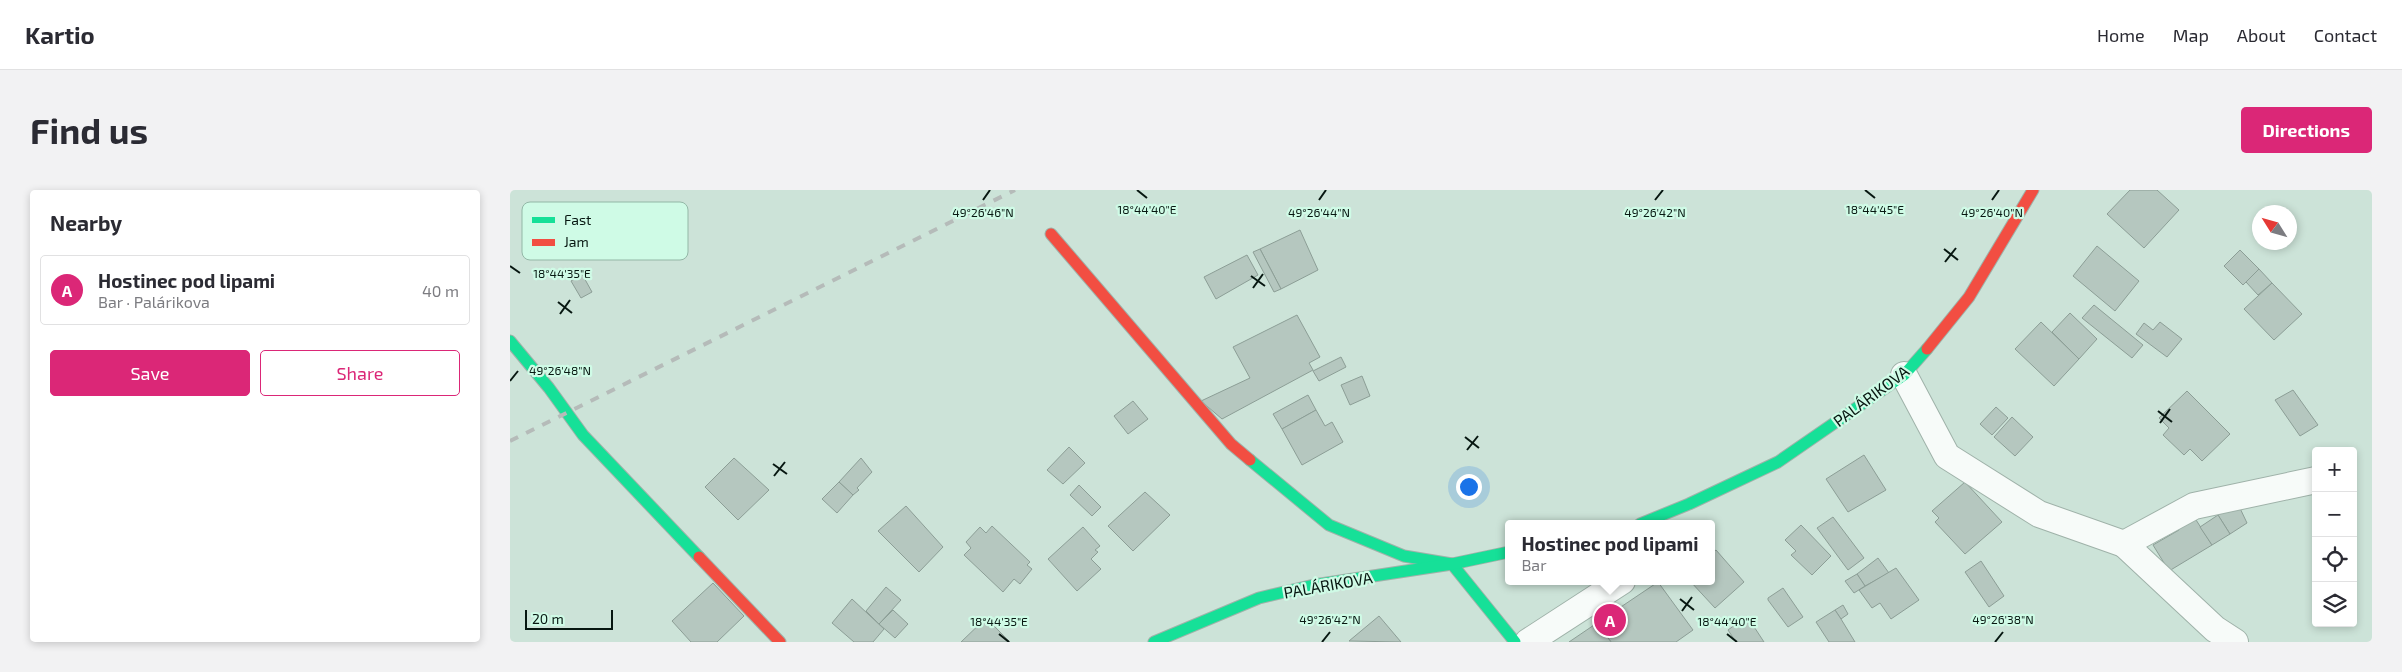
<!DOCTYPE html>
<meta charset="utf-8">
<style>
body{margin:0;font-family:"Exo 2",sans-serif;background:#f2f2f3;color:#2b2b33}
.controls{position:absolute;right:15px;bottom:15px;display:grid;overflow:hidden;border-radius:5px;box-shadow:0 2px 8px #0003}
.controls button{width:45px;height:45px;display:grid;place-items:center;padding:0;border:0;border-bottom:1px solid #e1e1e2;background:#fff;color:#2b2b33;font:25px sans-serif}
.compass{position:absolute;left:1742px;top:15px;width:45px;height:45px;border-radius:50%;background:#fff;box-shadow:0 2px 8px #0003;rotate:307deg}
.scale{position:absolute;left:15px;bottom:12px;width:88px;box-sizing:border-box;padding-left:5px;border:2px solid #071711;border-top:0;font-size:14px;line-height:18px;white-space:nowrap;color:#071711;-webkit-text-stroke:4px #cffbe6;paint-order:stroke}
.you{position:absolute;left:958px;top:296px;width:18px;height:18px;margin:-12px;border:4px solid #fff;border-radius:50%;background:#1a73e8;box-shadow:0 0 0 8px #1a73e833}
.badge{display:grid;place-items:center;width:32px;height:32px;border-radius:50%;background:#db2777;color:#fff;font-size:16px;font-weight:700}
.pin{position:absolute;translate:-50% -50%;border:2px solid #fff;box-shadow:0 1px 5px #0006}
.popup{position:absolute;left:995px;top:330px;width:210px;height:65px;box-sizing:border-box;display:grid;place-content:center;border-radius:5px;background:#fff;filter:drop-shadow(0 1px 4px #0005);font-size:16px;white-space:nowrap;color:#7c7c81}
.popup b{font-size:19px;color:#2b2b33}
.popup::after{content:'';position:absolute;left:50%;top:100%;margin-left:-10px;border:10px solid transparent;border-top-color:#fff}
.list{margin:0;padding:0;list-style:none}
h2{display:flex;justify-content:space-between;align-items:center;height:65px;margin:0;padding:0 20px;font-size:21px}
h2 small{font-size:16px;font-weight:400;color:#7c7c81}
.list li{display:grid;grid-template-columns:32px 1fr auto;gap:15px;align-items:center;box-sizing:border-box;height:70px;margin:0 10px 10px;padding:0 10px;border:1px solid #e1e1e2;border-radius:5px}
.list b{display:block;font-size:19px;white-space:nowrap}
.list p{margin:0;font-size:16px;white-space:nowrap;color:#7c7c81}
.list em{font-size:16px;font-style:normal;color:#7c7c81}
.actions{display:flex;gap:10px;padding:15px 20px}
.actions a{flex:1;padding:11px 0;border:1px solid #db2777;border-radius:5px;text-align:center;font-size:18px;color:#db2777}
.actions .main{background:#db2777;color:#fff}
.icon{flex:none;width:28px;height:28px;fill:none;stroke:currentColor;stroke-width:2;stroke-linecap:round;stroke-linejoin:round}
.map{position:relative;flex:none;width:1862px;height:452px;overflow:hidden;border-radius:5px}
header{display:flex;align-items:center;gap:30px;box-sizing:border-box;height:70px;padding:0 25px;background:#fff;border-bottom:1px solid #e1e1e2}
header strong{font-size:24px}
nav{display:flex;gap:28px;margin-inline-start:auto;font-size:18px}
.intro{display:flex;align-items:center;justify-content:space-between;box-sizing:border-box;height:120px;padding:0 30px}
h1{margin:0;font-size:35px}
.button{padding:12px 22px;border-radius:5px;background:#db2777;color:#fff;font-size:18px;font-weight:700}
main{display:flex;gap:30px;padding:0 30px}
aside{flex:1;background:#fff;border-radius:5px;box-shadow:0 2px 8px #0003}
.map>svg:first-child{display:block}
.building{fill:#b5c7bf;stroke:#8c9e96}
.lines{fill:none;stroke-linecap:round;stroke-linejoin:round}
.street-casing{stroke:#9fb2a9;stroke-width:28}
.fast-casing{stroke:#9fb2a9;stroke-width:13}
.jam-casing{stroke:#9fb2a9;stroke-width:13}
.street{stroke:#f7fbf9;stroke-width:26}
.fast{stroke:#16e098;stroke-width:11}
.jam{stroke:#f24e42;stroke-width:11}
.rail{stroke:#b5bbb9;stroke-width:4;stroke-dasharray:9 9;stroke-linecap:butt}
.ticks{fill:none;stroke:#071711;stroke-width:2}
.labels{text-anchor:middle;stroke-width:4.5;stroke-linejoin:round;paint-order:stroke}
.street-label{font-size:16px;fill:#071711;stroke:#cffbe6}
.key{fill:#cffbe6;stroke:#93b7a6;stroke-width:1}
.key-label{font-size:14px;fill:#071711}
.ticks-label{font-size:12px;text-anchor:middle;fill:#071711;stroke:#cffbe6;stroke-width:4.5;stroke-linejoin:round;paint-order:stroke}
</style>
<header>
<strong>Kartio</strong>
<nav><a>Home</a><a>Map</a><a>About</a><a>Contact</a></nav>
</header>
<div class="intro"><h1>Find us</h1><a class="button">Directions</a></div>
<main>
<aside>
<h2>Nearby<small></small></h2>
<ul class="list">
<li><span class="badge">A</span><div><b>Hostinec pod lipami</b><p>Bar · Palárikova</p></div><em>40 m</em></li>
</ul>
<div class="actions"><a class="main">Save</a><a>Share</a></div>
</aside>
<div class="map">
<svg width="1862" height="452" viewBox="0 0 1862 452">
<rect width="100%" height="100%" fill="#cce3d8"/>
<!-- building -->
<g class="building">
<polygon points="1620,0 1647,0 1669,20 1634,58 1597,24"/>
<polygon points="790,40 808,80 771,99 750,59"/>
<polygon points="1587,56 1629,91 1605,121 1563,86"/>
<polygon points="750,59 771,99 764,102 743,62"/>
<polygon points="1730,60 1749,79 1733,95 1714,76"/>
<polygon points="737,65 748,85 706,109 694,87"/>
<polygon points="1749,79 1762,93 1748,105 1736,92"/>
<polygon points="72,84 82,102 71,108 61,91"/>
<polygon points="1762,93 1792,124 1764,150 1734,119"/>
<polygon points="1584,115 1633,155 1622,168 1572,128"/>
<polygon points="1560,123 1587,149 1569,169 1542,142"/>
<polygon points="787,125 810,167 799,173 803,180 712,229 691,211 740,188 723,157"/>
<polygon points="1531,132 1569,169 1544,196 1505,159"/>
<polygon points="1650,132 1672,149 1657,167 1626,144 1634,133 1643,140"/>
<polygon points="831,167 836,177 809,191 803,181"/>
<polygon points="852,186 860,206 840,215 831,195"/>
<polygon points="1783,200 1808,235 1790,246 1765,210"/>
<polygon points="1677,201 1720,244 1692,271 1680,259 1674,265 1653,245 1659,238 1649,228"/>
<polygon points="798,205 806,220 772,239 763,224"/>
<polygon points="623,211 638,229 618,244 604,226"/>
<polygon points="1486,217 1498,228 1482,245 1470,234"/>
<polygon points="806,220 815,236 822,232 833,252 792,275 772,239"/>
<polygon points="1502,227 1523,247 1505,266 1484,247"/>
<polygon points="559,257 575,273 553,294 537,280"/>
<polygon points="1354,265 1376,300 1338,322 1316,289"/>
<polygon points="224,268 259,300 228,330 195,297"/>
<polygon points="351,268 362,282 347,298 349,300 343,305 329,292"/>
<polygon points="329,292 343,305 327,323 312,309"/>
<polygon points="1455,292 1492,332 1455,364 1425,332 1429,328 1422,321"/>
<polygon points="569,295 591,317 582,326 560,305"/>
<polygon points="635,302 660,325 623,361 598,336"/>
<polygon points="1728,314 1737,333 1720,344 1708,325"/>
<polygon points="396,316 433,357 409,382 368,341"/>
<polygon points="1681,322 1702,355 1659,381 1643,355 1669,340 1665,333"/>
<polygon points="1708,325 1720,344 1702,355 1690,337"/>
<polygon points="1323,327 1354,368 1338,380 1307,338"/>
<polygon points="1291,335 1321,366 1302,385 1281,365 1286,361 1275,350"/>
<polygon points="482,336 520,372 517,375 522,379 510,394 504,389 493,402 454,365 461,358 456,352 470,337 476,343"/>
<polygon points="573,337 590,356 585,360 588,362 581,369 591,379 567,401 538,369"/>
<polygon points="1206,360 1234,392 1205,418 1180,391 1201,391 1201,364"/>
<polygon points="1368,368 1379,383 1355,396 1347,384"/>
<polygon points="1471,371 1494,406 1479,417 1455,382"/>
<polygon points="1386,378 1409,410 1381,429 1370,413 1362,418 1349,400"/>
<polygon points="1347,384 1355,396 1344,403 1335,391"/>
<polygon points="1148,392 1183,440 1166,452 1101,452 1087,433"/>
<polygon points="203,393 234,426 207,452 181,452 162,431"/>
<polygon points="376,397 391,410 369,434 356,421"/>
<polygon points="1273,398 1293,427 1278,437 1258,410 1258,408"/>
<polygon points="342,409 374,439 363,452 344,452 322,433"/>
<polygon points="1333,415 1338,424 1331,429 1325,420"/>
<polygon points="383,420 398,434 385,448 369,434"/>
<polygon points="1325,420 1331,429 1345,452 1319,452 1306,432"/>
<polygon points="869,426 891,452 839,451"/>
<polygon points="1237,426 1254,452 1226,452 1218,440"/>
<polygon points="476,428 500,452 451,452"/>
<polygon points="1087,433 1101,452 1059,452"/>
</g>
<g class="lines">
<defs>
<g id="street">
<polyline points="1394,185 1437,266 1529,324 1614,354"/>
<polyline points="1018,452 1112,391"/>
<polyline points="1725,452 1705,439 1614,354 1684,316 1806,290"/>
</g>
<g id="fast">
<polyline points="0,151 39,198 73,245 189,367"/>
<polyline points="740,270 819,335 894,366 942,374 1005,452"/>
<polyline points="1130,334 1179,314 1268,272 1394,185 1417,159"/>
<polyline points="644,452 749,408 804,395 942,374 999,362"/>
</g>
<g id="jam">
<polyline points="541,44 721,254 740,270"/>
<polyline points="1417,159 1459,107 1523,0"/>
<polyline points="189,367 270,452"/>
</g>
</defs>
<!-- street casing -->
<use href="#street" class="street-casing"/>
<!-- fast casing -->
<use href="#fast" class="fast-casing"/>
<!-- jam casing -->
<use href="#jam" class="jam-casing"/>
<!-- street -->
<use href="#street" class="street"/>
<!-- fast -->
<use href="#fast" class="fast"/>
<!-- jam -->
<use href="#jam" class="jam"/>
<!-- rail -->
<polyline class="rail" points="0,251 505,0"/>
</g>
<!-- ticks -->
<path class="ticks" d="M627,0L637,8M1355,0L1365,8M473,10L480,0M809,10L816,0M1145,10L1153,0M1482,10L1489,0M1434,59L1448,70M1435,72L1446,58M0,76L10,83M741,86L755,96M743,98L753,84M48,112L62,123M50,124L60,110M0,191L8,181M1648,221L1662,232M1650,233L1660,219M955,247L969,258M957,260L968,246M263,274L277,284M264,286L275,272M1170,409L1184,420M1172,421L1182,407M489,444L499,452M1217,444L1227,452M812,452L820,442M1485,452L1493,442"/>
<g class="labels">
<!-- street labels -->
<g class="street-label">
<text transform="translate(1361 206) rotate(-37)" y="6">PALÁRIKOVA</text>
<text transform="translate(818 395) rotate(-10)" y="6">PALÁRIKOVA</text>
</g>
</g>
<!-- legend -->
<rect x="12" y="12" width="166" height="58" rx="8" class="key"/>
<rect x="22" y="27" width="23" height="6" fill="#16e098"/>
<rect x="22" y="49" width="23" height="7" fill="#f24e42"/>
<g class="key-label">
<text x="54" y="35">Fast</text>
<text x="54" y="57">Jam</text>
</g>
<g class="ticks-label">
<text x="637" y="24">18°44'40"E</text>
<text x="1365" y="24">18°44'45"E</text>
<text x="473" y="27">49°26'46"N</text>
<text x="809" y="27">49°26'44"N</text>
<text x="1145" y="27">49°26'42"N</text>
<text x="1482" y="27">49°26'40"N</text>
<text x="52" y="88">18°44'35"E</text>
<text x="50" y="185">49°26'48"N</text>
<text x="820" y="434">49°26'42"N</text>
<text x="1493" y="434">49°26'38"N</text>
<text x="489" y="436">18°44'35"E</text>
<text x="1217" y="436">18°44'40"E</text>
</g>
</svg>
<div class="controls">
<button>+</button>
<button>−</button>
<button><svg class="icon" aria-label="locate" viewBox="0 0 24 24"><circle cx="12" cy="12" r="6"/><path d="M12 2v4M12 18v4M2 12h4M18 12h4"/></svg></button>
<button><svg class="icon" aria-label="layers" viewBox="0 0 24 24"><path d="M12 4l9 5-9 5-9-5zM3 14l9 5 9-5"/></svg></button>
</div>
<svg class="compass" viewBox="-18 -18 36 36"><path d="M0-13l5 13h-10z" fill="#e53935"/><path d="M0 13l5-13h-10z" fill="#7c7c81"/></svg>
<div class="scale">20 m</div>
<div class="you"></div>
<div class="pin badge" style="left:1100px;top:430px">A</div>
<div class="popup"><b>Hostinec pod lipami</b>Bar</div>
</div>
</main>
